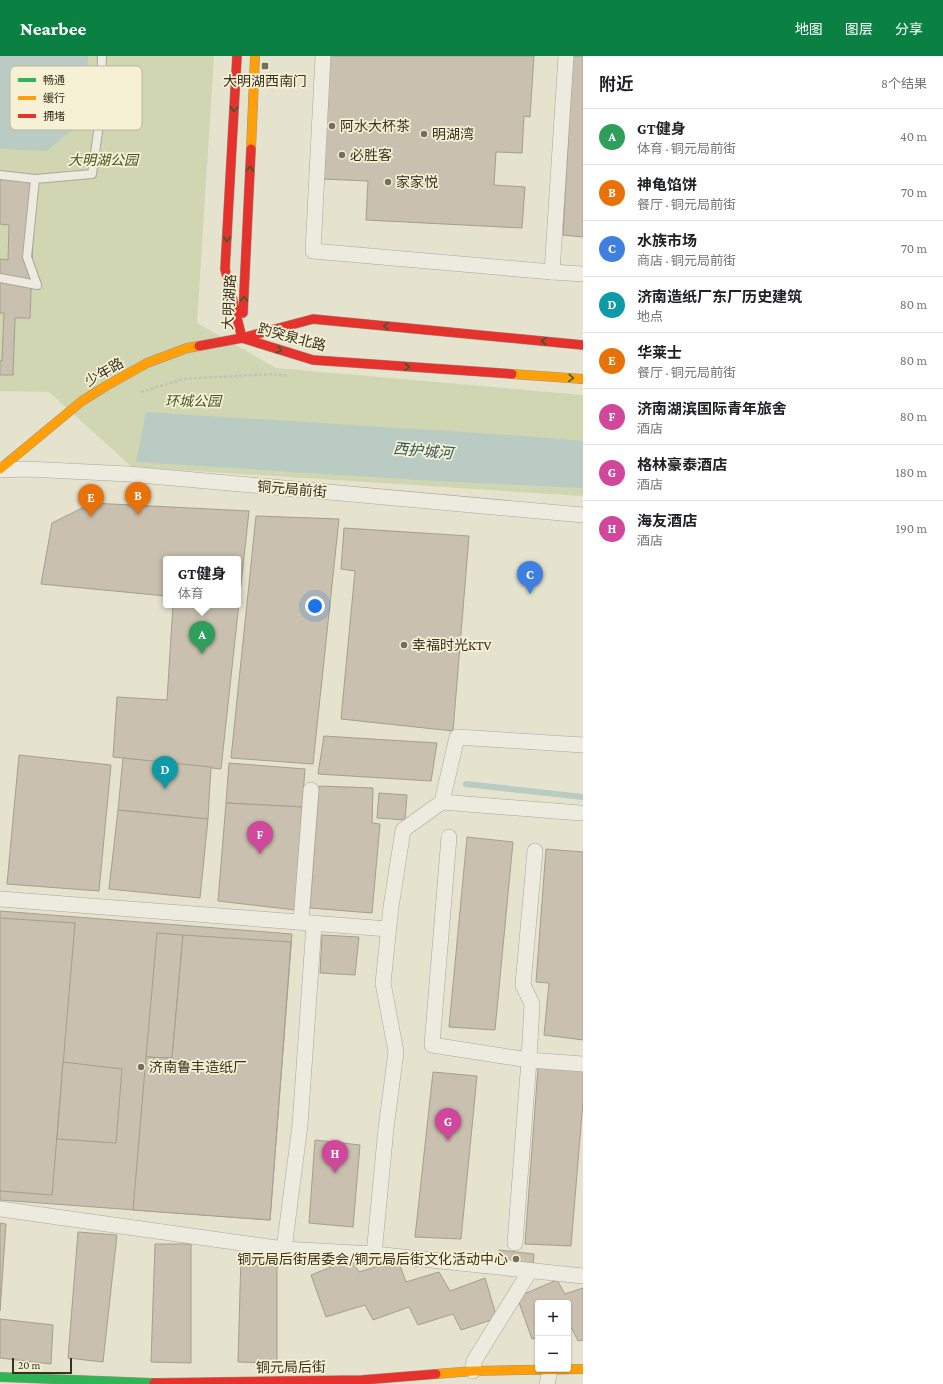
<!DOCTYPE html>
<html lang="zh">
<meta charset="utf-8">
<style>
body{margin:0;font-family:"Crimson Pro","Noto Sans SC",serif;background:#f2f2f2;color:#202124}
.controls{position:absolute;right:12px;bottom:12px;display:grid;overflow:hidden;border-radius:4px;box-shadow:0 1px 3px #0004}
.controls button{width:36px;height:36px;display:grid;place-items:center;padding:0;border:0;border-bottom:1px solid #e0e0e0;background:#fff;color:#202124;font:20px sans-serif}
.scale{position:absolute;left:12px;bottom:10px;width:60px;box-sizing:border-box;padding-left:4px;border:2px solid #39301f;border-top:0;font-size:11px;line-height:14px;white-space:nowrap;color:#39301f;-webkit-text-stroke:3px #f6f1d4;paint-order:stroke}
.you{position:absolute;left:315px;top:550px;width:14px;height:14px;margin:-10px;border:3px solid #fff;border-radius:50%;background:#1a73e8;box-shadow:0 0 0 6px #1a73e833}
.badge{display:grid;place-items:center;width:26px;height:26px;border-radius:50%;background:#0b8043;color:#fff;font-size:13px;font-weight:700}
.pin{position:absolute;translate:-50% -33px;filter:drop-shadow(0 1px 2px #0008)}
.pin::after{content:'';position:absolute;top:21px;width:14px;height:12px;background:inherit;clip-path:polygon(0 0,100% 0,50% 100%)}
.popup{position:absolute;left:163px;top:500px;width:78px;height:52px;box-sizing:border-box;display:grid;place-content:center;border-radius:4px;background:#fff;filter:drop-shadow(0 1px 3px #0005);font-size:13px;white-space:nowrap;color:#757577}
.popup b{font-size:15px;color:#202124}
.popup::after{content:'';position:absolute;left:50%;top:100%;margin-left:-8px;border:8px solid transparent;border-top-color:#fff}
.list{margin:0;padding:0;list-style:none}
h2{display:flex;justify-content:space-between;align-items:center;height:52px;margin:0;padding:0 16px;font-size:17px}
h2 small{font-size:13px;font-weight:400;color:#757577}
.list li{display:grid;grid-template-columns:26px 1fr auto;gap:12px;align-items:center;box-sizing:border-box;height:56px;padding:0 16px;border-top:1px solid #e0e0e0}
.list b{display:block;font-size:15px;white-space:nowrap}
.list p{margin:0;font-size:13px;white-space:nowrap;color:#757577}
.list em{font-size:13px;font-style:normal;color:#757577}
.map{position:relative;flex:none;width:583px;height:1328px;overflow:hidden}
header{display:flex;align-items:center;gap:24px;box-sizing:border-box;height:56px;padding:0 20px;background:#0b8043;color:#fff}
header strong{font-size:19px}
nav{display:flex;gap:22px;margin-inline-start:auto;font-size:14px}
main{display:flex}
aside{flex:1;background:#fff}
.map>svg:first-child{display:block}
.green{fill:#d0d6b1}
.water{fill:#b9cbc3}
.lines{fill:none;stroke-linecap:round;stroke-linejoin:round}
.stream{stroke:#b9cbc3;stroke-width:6}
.building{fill:#c9c0af;stroke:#a59e8d}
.lane-casing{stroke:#aaa697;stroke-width:10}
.street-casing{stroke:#aaa697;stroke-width:16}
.fast-casing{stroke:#9a9687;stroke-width:10}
.slow-casing{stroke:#9a9687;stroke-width:10}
.jam-casing{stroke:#9a9687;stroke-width:10}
.path{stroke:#c6c2b6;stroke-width:2.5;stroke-dasharray:3 2;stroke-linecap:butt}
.lane{stroke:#edebe0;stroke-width:8}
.street{stroke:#edebe0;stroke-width:15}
.fast{stroke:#30b455;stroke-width:9}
.slow{stroke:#ff9f0a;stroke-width:9}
.jam{stroke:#e5322d;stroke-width:9}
.oneway{stroke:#365e32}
.poi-dot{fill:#756e5c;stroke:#f6f1d4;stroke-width:1.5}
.labels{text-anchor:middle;stroke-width:3.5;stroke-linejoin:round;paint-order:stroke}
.poi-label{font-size:14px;fill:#39301f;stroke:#f6f1d4;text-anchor:start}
.park-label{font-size:14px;font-style:italic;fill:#425625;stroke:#f6f1d4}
.street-label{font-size:14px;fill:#39301f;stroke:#f6f1d4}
.water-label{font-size:15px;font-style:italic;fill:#2e5559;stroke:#f6f1d4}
.key{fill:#f6f1d4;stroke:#bdb79e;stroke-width:1}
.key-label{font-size:11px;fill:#39301f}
</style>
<header>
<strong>Nearbee</strong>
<nav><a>地图</a><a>图层</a><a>分享</a></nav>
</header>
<main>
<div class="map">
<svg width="583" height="1328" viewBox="0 0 583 1328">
<rect width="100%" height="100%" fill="#e5e2ce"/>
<!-- green -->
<polygon class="green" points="0,0 214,0 197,267 276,312 583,339 583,440 132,411 49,336 0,335"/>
<!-- water -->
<g class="water">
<polygon points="0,0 88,0 84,63 47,95 0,93"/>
<polygon points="146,356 526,380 583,385 583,432 436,425 136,406"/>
</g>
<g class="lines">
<!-- stream -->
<polyline class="stream" points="466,728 583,741"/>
</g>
<!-- building -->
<g class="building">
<polygon points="329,0 534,0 530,61 524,60 522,97 496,96 494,129 525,131 522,172 366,164 368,125 322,123"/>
<polygon points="573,0 583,0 583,181 563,179"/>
<polygon points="0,122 35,123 30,262 15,262 13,319 0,319 0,305 2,305 4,257 0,257 0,203 8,204 9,169 0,168"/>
<polygon points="92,447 249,455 221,713 113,701 117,641 167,644 173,549 238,549 238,503 166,503 166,540 41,528 52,467"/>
<polygon points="256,460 339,463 313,708 231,702"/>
<polygon points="344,472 469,480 453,675 341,663 355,515 341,513"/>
<polygon points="324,680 437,687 431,725 318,718"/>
<polygon points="19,699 111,709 99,835 7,828"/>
<polygon points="123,702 211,711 208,763 118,754"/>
<polygon points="229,707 305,713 302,751 226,747"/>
<polygon points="319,730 373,732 372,767 380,768 372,857 310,852"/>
<polygon points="379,737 407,739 405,764 377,762"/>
<polygon points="226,747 302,751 295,854 218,845"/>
<polygon points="118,754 208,763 200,842 109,833"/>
<polygon points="467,781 513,786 495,974 449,971"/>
<polygon points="546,793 583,796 583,984 544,979 549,927 536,926"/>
<polygon points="0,855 292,878 270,1164 0,1144"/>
<polygon points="0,862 75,867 52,1139 0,1135"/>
<polygon points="157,877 183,879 172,1002 146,1001"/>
<polygon points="183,879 291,886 270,1164 133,1154 146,1001 172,1002"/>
<polygon points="322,879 359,881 355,919 320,917"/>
<polygon points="63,1006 122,1013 116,1087 57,1083"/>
<polygon points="538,1011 583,1015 583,1045 571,1190 525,1188"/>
<polygon points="433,1016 477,1020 461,1183 415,1181"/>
<polygon points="315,1084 360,1089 353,1171 309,1167"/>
<polygon points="0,1167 6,1168 0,1255"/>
<polygon points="78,1176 117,1179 103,1306 68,1302"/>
<polygon points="155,1188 191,1188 191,1307 151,1306"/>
<polygon points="499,1194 534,1198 533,1212 497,1208"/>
<polygon points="241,1200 277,1201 277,1307 238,1306"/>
<polygon points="351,1203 359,1216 398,1204 406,1226 439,1216 450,1235 485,1222 497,1262 461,1274 453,1258 418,1269 409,1251 373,1264 365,1249 326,1261 311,1219"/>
<polygon points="557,1224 565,1238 583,1232 583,1284 578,1285 571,1271 568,1272 568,1247 538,1247 538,1281 532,1283 517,1241"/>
<polygon points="0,1263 53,1269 51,1308 0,1302"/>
</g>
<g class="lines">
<defs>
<g id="lane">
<polyline points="0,119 35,123"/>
<polyline points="0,222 37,229"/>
<polyline points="37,229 27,201 35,123 92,118 100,62 102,0"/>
</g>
<g id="street">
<polyline points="323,0 313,195 552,216 566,0"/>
<polyline points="552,216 583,218"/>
<polyline points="0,414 27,413 129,418 583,459"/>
<polyline points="442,746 580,757"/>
<polyline points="449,781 432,989 529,1004 583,1008"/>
<polyline points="0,843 388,873"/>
<polyline points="301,866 311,734"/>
<polyline points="0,1153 284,1193 374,1198 386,1072 396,996 383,927 391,851 403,774 442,746 457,681 583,689"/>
<polyline points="515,1187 529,1004 532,948 523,929 535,795"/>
<polyline points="284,1193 300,1069 314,868"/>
<polyline points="374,1198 583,1220"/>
<polyline points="473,1315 474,1305 530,1215"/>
<polyline points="547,1328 550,1314"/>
</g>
<polyline id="fast" points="0,1321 154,1327"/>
<g id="slow">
<polyline points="251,93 255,0"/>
<polyline points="512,318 583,323"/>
<polyline points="0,413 82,345 106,330 147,307 187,292 199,290"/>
<polyline points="436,1318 473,1315 583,1313"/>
</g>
<g id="jam">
<polyline points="237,0 225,213 242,282"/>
<polyline points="243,257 251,93"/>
<polyline points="242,282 313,304 512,318"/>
<polyline points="199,290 242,282 313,263 583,289"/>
<polyline points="154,1327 362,1324 436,1318"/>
</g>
</defs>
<!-- lane casing -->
<use href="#lane" class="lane-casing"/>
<!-- street casing -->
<use href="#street" class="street-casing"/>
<!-- fast casing -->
<use href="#fast" class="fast-casing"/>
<!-- slow casing -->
<use href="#slow" class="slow-casing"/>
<!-- jam casing -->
<use href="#jam" class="jam-casing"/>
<!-- path -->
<polyline class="path" points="141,336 183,323 271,318 287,320"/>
<!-- lane -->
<use href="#lane" class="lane"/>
<!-- street -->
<use href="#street" class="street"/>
<!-- fast -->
<use href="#fast" class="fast"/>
<!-- slow -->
<use href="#slow" class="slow"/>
<!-- jam -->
<use href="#jam" class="jam"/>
</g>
<!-- one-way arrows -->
<defs><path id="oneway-chevron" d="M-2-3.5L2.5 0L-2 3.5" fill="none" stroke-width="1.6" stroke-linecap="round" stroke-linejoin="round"/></defs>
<g class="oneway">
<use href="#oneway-chevron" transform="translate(234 53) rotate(93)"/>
<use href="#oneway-chevron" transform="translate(250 113) rotate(-87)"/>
<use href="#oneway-chevron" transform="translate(227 183) rotate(93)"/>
<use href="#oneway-chevron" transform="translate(244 243) rotate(-87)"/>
<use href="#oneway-chevron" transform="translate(386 270) rotate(-174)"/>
<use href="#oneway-chevron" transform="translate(544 285) rotate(-174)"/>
<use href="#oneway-chevron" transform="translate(279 294) rotate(18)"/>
<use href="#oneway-chevron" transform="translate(407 311) rotate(4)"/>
<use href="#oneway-chevron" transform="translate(571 322) rotate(4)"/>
</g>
<!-- markers -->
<g class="poi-dot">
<rect x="261" y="6" width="8" height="8" rx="2"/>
<circle cx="332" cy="70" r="4"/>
<circle cx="424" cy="78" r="4"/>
<circle cx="342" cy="99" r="4"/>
<circle cx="388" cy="126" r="4"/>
<circle cx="404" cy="589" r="4"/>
<circle cx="141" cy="1011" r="4"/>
<circle cx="516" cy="1203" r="4"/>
</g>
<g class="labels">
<!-- poi labels -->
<g class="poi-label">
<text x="265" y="30" text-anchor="middle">大明湖西南门</text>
<text x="340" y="75">阿水大杯茶</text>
<text x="432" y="83">明湖湾</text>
<text x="350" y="104">必胜客</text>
<text x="396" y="131">家家悦</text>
<text x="412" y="594">幸福时光KTV</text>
<text x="149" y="1016">济南鲁丰造纸厂</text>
<text x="508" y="1208" text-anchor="end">铜元局后街居委会/铜元局后街文化活动中心</text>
</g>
<!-- park labels -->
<g class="park-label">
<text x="103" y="109">大明湖公园</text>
<text x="193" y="350">环城公园</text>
</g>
<!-- street labels -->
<g class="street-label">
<text transform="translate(229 246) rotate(-87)" y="5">大明湖路</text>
<text transform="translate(292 281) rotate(15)" y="5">趵突泉北路</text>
<text transform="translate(104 316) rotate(-30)" y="5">少年路</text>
<text transform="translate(292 433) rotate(5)" y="5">铜元局前街</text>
<text transform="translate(291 1311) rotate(-1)" y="5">铜元局后街</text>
</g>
<!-- water labels -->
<g class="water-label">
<text transform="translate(423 395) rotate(5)" y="5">西护城河</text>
</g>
</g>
<!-- legend -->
<rect x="10" y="10" width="132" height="64" rx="6" class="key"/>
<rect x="18" y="22" width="18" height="4" fill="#30b455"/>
<rect x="18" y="40" width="18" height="4" fill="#ff9f0a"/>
<rect x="18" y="58" width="18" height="4" fill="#e5322d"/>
<g class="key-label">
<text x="43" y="28">畅通</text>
<text x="43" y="46">缓行</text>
<text x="43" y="64">拥堵</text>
</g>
</svg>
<div class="controls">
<button>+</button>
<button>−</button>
</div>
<div class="scale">20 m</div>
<div class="you"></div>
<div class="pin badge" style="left:202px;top:598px;background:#2e9e5b">A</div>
<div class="popup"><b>GT健身</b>体育</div>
<div class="pin badge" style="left:138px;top:459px;background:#e8710a">B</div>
<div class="pin badge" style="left:530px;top:538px;background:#3f7fe0">C</div>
<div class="pin badge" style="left:165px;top:733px;background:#0f9aa8">D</div>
<div class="pin badge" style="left:91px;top:461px;background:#e8710a">E</div>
<div class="pin badge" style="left:260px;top:798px;background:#d1479c">F</div>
<div class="pin badge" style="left:448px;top:1085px;background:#d1479c">G</div>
<div class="pin badge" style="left:335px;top:1117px;background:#d1479c">H</div>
</div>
<aside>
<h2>附近<small>8个结果</small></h2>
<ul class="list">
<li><span class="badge" style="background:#2e9e5b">A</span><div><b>GT健身</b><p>体育 · 铜元局前街</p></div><em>40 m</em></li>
<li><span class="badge" style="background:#e8710a">B</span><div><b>神龟馅饼</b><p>餐厅 · 铜元局前街</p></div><em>70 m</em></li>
<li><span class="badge" style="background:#3f7fe0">C</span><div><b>水族市场</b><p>商店 · 铜元局前街</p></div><em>70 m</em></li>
<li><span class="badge" style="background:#0f9aa8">D</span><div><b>济南造纸厂东厂历史建筑</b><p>地点</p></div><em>80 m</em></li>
<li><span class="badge" style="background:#e8710a">E</span><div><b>华莱士</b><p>餐厅 · 铜元局前街</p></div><em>80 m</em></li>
<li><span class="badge" style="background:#d1479c">F</span><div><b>济南湖滨国际青年旅舍</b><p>酒店</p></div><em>80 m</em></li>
<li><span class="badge" style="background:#d1479c">G</span><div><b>格林豪泰酒店</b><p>酒店</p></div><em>180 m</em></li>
<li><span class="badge" style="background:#d1479c">H</span><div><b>海友酒店</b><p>酒店</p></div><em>190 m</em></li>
</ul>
</aside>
</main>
